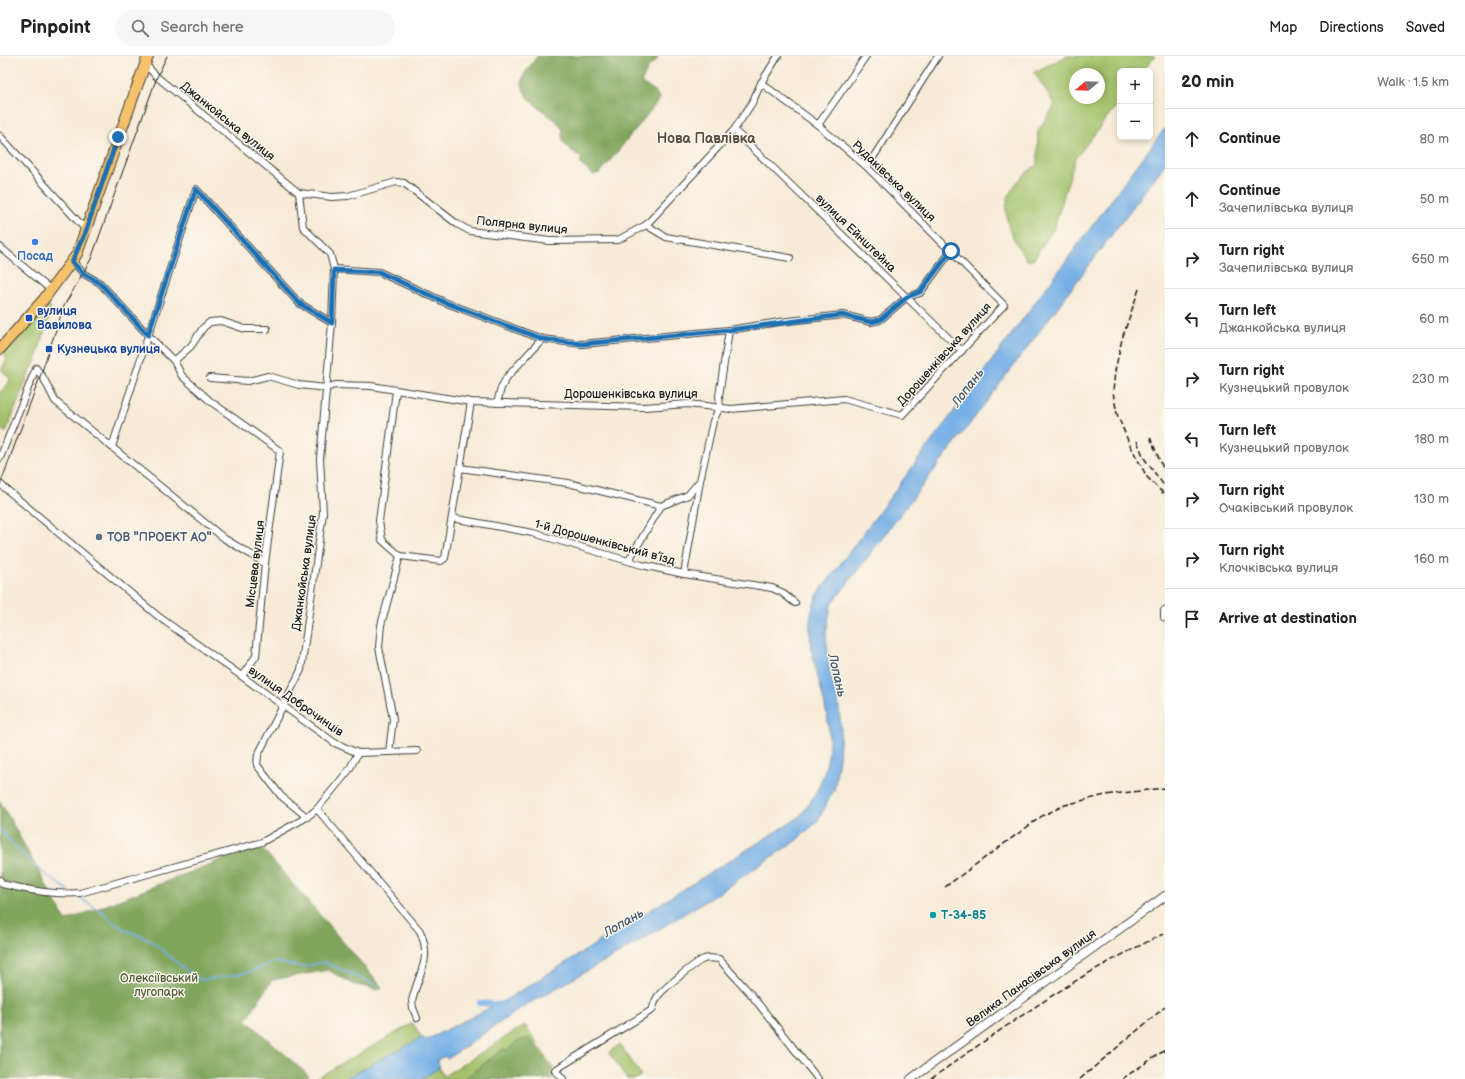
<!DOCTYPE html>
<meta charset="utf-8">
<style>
body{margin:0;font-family:"Balsamiq Sans",sans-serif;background:#f6f6f6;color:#222}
.controls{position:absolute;right:12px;top:12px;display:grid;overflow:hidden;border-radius:6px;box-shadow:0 2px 6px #0003}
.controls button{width:36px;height:36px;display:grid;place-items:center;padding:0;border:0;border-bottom:1px solid #e0e0e0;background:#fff;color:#222;font:20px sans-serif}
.compass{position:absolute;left:1069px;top:12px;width:36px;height:36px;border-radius:50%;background:#fff;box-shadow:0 2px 6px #0003;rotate:251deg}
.stop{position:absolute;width:12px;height:12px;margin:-9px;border:3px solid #1f6fb2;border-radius:50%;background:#fff}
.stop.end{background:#1f6fb2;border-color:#fff;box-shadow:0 1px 4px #0008}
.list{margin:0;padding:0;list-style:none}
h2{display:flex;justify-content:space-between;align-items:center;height:52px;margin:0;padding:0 16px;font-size:17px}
h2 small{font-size:13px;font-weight:400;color:#767676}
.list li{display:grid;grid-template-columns:26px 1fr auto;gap:12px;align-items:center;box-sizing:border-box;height:60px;padding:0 16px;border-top:1px solid #e0e0e0}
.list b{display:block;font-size:15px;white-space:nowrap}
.list p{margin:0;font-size:13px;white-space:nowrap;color:#767676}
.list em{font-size:13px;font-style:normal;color:#767676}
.icon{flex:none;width:22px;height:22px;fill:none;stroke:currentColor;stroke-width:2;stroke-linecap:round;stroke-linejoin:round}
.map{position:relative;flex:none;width:1165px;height:1023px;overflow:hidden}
header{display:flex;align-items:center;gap:24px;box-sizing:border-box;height:56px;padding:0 20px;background:#fff;border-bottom:1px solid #e0e0e0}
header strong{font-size:19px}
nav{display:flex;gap:22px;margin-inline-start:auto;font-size:14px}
.search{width:280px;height:36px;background:#f6f6f6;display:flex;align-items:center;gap:10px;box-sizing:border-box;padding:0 14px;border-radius:22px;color:#767676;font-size:15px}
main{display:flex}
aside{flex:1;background:#fff}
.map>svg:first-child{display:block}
.green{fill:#a1c068;stroke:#5e6e42;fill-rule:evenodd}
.forest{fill:#80a65c;stroke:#4e613c}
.water{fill:#75afe6;stroke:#486681}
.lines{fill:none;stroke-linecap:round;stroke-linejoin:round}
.stream{stroke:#75afe6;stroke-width:1.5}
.canal{stroke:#75afe6;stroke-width:6}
.minor-casing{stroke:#3d3b38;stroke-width:8}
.tertiary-casing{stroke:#3d3b38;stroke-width:10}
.primary-casing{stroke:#3d3b38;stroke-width:12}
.minor{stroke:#fff;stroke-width:6}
.tertiary{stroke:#fff;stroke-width:8}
.primary{stroke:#f5c16b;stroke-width:10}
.tram{stroke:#1c1c1c;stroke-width:1}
.rail{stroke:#1c1c1c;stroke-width:1.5;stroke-dasharray:6 3;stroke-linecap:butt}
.route{stroke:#1f6fb2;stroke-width:5}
.shop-dot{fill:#3f7fe0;stroke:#fbf7ec;stroke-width:1.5}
.transit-dot{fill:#1a4fb4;stroke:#fbf7ec;stroke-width:1.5}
.service-dot{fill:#5c6f8a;stroke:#fbf7ec;stroke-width:1.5}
.culture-dot{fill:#0f9aa8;stroke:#fbf7ec;stroke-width:1.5}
.labels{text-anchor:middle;stroke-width:3;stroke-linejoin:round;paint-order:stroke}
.street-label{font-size:12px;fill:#1c1c1c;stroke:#fbf7ec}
.shop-label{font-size:12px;font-weight:bold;fill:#366cbe;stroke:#fbf7ec}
.transit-label{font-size:12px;font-weight:bold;fill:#164399;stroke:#fbf7ec;text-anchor:start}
.service-label{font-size:12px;font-weight:bold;fill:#4e5e75;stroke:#fbf7ec;text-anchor:start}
.culture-label{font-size:12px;font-weight:bold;fill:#0d838f;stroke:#fbf7ec;text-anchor:start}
.park-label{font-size:12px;fill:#515e3a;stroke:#fbf7ec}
.water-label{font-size:13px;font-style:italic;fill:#40576d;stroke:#fbf7ec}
.quarter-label{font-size:14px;font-weight:bold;fill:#584c40;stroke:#fbf7ec}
</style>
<header>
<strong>Pinpoint</strong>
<div class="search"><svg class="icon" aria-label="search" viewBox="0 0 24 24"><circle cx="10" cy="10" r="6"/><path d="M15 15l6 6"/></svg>Search here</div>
<nav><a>Map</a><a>Directions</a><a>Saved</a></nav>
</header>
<main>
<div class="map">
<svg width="1165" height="1023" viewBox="0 0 1165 1023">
<rect width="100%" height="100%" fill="#fbf7ec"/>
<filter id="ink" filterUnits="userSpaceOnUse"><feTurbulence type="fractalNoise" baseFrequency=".025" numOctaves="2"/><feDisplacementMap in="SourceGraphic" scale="8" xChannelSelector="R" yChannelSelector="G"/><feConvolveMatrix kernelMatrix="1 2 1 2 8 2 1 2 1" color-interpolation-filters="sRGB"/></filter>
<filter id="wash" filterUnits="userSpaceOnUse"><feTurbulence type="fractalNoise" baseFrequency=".012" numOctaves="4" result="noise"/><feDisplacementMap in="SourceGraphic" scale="16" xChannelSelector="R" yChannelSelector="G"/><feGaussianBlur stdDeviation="0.9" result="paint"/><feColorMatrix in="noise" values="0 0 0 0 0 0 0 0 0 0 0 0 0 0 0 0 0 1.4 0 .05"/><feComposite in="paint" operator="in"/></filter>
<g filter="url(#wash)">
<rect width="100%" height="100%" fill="#f7ebd8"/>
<!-- green -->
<g class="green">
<path d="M1067,0H1155L1143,15H1120V45L1075,103L1054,172L1033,204H1027C999,166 996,137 1037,109L1038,75L1055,49L1034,16ZM1075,18H1099V42H1075Z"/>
<polygon points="45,250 50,250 51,256 34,309 30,315 6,376 4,376 0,372 0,336 8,328 10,323 1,313 7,304 4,297"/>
<polygon points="413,967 444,1020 525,969 560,1023 315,1023"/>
<polygon points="620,988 641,1019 636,1023 627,1023 609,996"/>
</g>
<!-- forest -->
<g class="forest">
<path d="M537,0H654L658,3L648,12L641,27L654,34L660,43L600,117L593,119L580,108L582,102C571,94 559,89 563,73C553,57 516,44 523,21C526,14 533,7 537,0Z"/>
<polygon points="0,745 66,865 259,789 382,931 379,934 353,928 328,914 272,924 246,964 309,1020 304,1023 0,1023"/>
<polygon points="529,982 558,1023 464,1023 503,993 508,994 517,985"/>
</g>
<!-- water -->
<path class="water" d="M1165,72V108L975,361L831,549L826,578L830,618L838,644L841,673L839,702L834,734L817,766L794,786L717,838L623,895L524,950L447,1003L445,1000L437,1004L440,1011L422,1023H344L423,981L426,984L509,942L798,762C822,736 833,701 828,666C823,631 808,600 810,564C811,555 815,546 818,538Z"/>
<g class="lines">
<!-- stream -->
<g class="stream">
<path d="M0,773C23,800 38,815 68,834"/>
<polyline points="78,841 104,857 115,868 130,876 149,883 192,919 202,924 246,917 274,906 303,911 324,906 378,930"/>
</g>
<!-- canal -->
<polyline class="canal" points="480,947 504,949"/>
</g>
</g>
<g filter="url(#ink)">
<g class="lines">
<defs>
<g id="minor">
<polyline points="145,8 157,21 299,137 332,141 348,140 396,126 404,127 457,168 470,175 550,185 618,184 646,169 734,74 752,47 761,27 778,0"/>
<polyline points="818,69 866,0"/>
<polyline points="734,74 962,295"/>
<polyline points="0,80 86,174"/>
<polyline points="867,111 938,0"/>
<polyline points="299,137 303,171 330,198 334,213 332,267 320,403 323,457 301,614 258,699 257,709 281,740 307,761"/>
<polyline points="646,169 666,181 790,202"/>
<polyline points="0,191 51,234"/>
<polyline points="72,205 84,218 100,227 148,279 174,305 182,320 210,345 280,395 265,507 256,600 242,620"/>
<polyline points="334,213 379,216 444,246 542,283 582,288 729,274 779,266 843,259 871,266 880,264 907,241 920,237 951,195"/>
<polyline points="174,305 191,290 203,272 210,266 221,265 245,273 267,273"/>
<polyline points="210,322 248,325 268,320 299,329 326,332 335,329 371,330 471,346 644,351 688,348 731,353 844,343 902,359 1004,249 867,111 818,69 761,27"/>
<polyline points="396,335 379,465 382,484 400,500"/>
<polyline points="497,347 501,332 507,321 542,283"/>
<polyline points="112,391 196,133 299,247 332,267"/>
<polyline points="0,402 36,312 44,323 55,345 225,483 265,507"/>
<polyline points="460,412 568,427 661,450"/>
<polyline points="0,428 159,561 335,687 358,697 417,695"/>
<polyline points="452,462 533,477 642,509 684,518 772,532 781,536 795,547"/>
<polyline points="400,500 441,505 445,502 471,346"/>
<polyline points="629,504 661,450 688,439 698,427"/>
<polyline points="684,518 700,425 713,365 720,351 719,340 729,274"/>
<polyline points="389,696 393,663 379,591 381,569 400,500"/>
<path d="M317,753L420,875C433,904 418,917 412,945L413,952L417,962"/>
<path d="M0,824L2,828C28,834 53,839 80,837L262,786L307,761L317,753L349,714L358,697"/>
<path d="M563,1023L555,1014L652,954C654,950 655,944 658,940C662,934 697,905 704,903C709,901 714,903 719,903L749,936L818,1023"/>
</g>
<g id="tertiary">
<polyline points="1165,555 1165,561"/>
<polyline points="911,1023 1165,840"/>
</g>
<polyline id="primary" points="0,293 44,243 77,198 148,0"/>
</defs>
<!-- minor casing -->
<use href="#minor" class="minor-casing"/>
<!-- tertiary casing -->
<use href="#tertiary" class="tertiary-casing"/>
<!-- primary casing -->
<use href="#primary" class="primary-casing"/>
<!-- minor -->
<use href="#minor" class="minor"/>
<!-- tertiary -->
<use href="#tertiary" class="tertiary"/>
<!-- primary -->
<use href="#primary" class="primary"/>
<!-- tram -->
<polyline class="tram" points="0,429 41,318 64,250 91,203 157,21 167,0"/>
<!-- rail -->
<g class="rail">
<polyline points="1139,233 1122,283 1115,315 1113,336 1117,358 1129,387 1147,421 1165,439"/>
<polyline points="1150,381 1165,417"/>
<polyline points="1137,385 1144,402 1165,431"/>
<polyline points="945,831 1042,760 1065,749 1105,739 1165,732"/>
<path d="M931,1023C981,987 1030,953 1082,921C1109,905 1137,891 1165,877"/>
<polyline points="1080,1023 1165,951"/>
<polyline points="1122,1023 1165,994"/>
</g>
</g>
</g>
<g class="lines" filter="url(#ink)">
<!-- route -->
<polyline class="route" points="118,81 86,174 72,206 84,218 100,227 148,279 196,133 299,247 332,267 334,214 379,216 444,246 542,283 582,288 729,274 842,259 871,266 880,264 907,241 920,236 951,195"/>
</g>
<!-- markers -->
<circle class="shop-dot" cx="35" cy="186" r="4"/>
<g class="transit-dot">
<rect x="25" y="258" width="8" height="8" rx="2"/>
<rect x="45" y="289" width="8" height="8" rx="2"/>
</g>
<circle class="service-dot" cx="99" cy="481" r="4"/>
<circle class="culture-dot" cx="933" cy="859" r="4"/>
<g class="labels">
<!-- street labels -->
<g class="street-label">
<text transform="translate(228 65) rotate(39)" y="4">Джанкойська вулиця</text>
<text transform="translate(894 125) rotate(44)" y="4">Рудаківська вулиця</text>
<text transform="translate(522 169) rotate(6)" y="4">Полярна вулиця</text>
<text transform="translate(856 177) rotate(44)" y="4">вулиця Ейнштейна</text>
<text transform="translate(944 298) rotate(-48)" y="4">Дорошенківська вулиця</text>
<text x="631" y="342">Дорошенківська вулиця</text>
<text transform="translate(605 486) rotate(15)" y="4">1-й Дорошенківський в’їзд</text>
<text transform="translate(255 508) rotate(-83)" y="4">Місцева вулиця</text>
<text transform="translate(304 517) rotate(-82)" y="4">Джанкойська вулиця</text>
<text transform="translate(296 645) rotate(35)" y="4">вулиця Доброчинців</text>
<text transform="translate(1031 922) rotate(-36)" y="4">Велика Панасівська вулиця</text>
</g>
<!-- shop labels -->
<g class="shop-label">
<text x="35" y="204">Посад</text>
</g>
<!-- transit labels -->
<g class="transit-label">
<text x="37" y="259">вулиця<tspan x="37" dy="14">Вавилова</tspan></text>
<text x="57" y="297">Кузнецька вулиця</text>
</g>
<!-- service labels -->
<g class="service-label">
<text x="107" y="485">ТОВ "ПРОЕКТ АО"</text>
</g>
<!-- culture labels -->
<g class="culture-label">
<text x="941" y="863">Т-34-85</text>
</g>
<!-- park labels -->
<g class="park-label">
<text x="159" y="926">Олексіївський<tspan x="159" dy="14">лугопарк</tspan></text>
</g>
<!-- water labels -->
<g class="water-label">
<text transform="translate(967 331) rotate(-53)" y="5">Лопань</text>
<text transform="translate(838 619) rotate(77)" y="5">Лопань</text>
<text transform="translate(623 866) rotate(-30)" y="5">Лопань</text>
</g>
<!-- quarter labels -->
<g class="quarter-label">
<text x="706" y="87">Нова Павлівка</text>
</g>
</g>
</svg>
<div class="controls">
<button>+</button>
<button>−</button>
</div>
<svg class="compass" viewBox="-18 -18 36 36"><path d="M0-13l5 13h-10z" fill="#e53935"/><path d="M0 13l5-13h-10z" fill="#767676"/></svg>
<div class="stop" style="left:951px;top:195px"></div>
<div class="stop end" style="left:118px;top:81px"></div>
</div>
<aside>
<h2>20 min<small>Walk · 1.5 km</small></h2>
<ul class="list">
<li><svg class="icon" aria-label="ahead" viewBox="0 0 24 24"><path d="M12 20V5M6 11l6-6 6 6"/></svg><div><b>Continue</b></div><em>80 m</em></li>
<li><svg class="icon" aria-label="ahead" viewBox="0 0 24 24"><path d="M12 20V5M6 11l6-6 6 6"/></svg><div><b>Continue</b><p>Зачепилівська вулиця</p></div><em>50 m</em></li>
<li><svg class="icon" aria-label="right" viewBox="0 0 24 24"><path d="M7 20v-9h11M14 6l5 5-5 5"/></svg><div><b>Turn right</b><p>Зачепилівська вулиця</p></div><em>650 m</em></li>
<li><svg class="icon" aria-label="left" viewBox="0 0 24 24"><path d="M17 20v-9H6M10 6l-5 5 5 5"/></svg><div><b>Turn left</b><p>Джанкойська вулиця</p></div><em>60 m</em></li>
<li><svg class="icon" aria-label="right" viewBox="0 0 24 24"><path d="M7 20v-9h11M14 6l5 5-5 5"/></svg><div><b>Turn right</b><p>Кузнецький провулок</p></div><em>230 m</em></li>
<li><svg class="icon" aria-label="left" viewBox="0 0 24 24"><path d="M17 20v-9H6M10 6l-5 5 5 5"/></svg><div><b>Turn left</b><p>Кузнецький провулок</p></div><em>180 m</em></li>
<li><svg class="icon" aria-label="right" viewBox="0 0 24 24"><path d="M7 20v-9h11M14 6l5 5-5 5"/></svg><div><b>Turn right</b><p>Очаківський провулок</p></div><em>130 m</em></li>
<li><svg class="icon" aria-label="right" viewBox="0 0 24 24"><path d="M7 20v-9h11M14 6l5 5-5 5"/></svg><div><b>Turn right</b><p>Клочківська вулиця</p></div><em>160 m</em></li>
<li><svg class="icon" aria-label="arrive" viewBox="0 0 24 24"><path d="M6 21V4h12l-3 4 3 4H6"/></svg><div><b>Arrive at destination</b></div></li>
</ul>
</aside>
</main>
